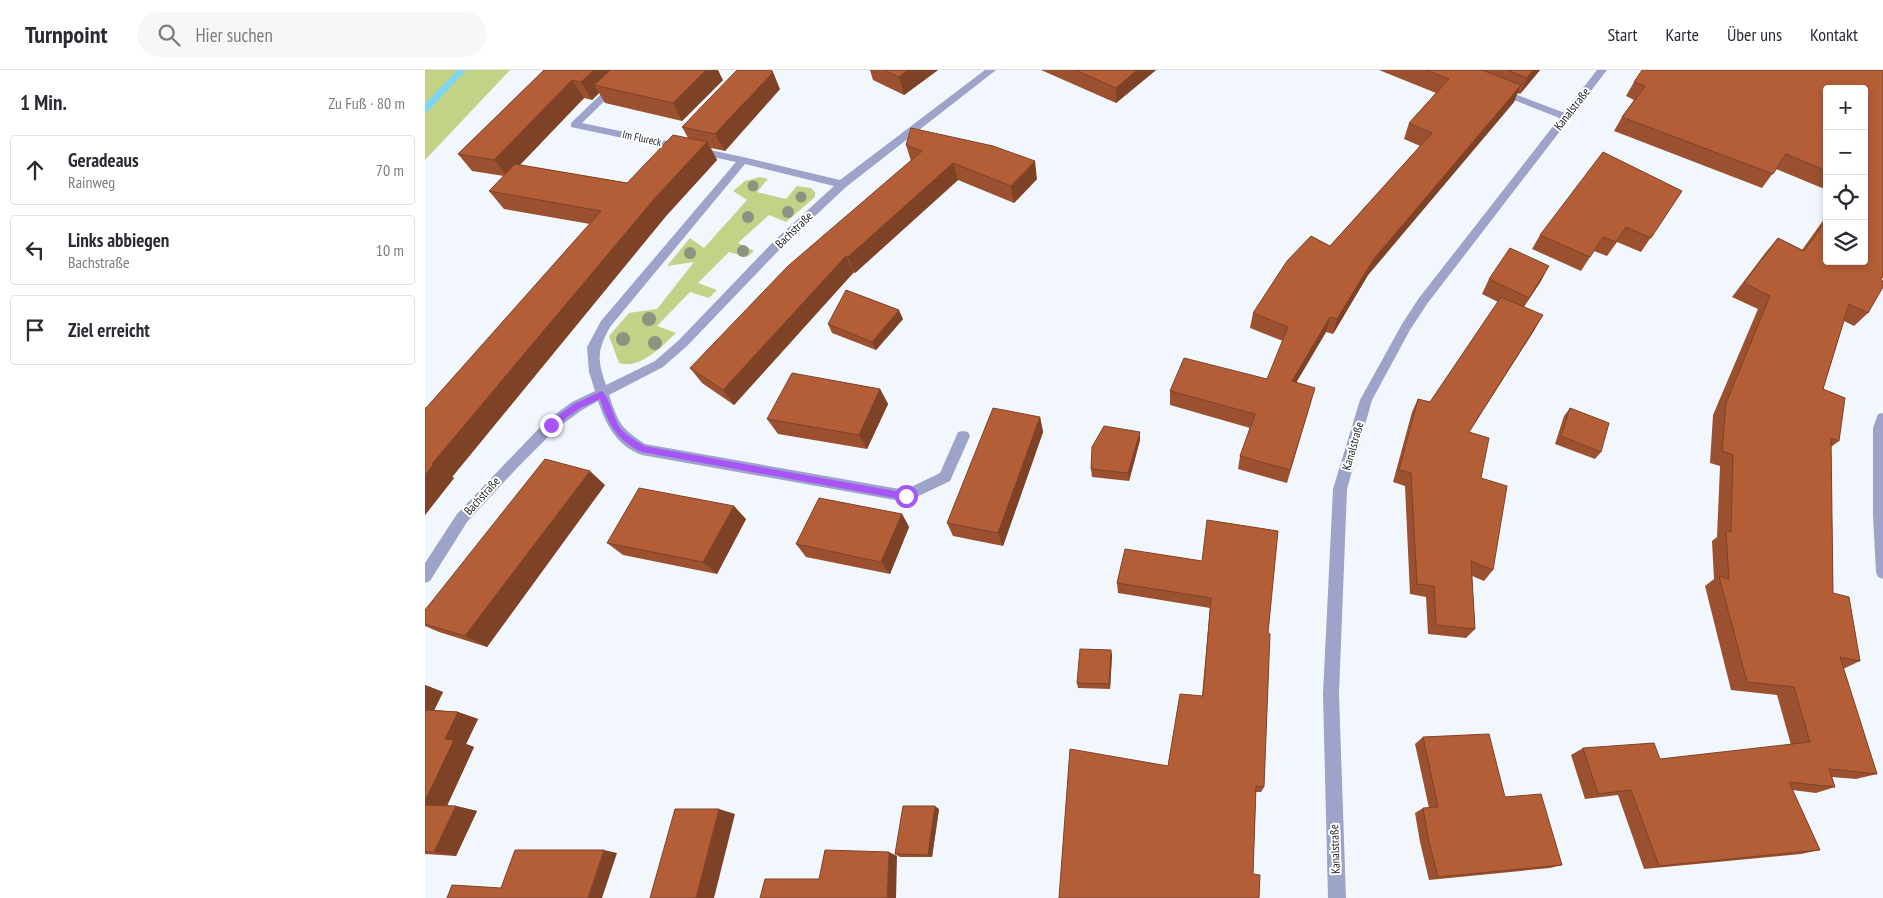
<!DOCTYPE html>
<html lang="de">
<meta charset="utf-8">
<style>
body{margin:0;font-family:"PT Sans Narrow",sans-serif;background:#f7f7f7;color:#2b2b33}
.controls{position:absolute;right:15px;top:15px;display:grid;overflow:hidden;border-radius:5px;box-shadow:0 2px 8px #0003}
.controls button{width:45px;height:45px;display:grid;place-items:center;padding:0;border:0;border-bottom:1px solid #e1e1e2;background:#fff;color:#2b2b33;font:25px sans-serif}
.stop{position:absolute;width:15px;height:15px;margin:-11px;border:4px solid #a855f7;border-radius:50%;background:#fff}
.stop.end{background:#a855f7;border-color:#fff;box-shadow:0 1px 5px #0008}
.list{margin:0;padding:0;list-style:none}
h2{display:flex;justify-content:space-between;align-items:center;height:65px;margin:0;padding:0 20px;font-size:21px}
h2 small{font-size:16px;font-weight:400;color:#7c7c81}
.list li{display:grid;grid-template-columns:32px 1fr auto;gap:15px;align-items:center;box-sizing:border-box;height:70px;margin:0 10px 10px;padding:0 10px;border:1px solid #e1e1e2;border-radius:5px}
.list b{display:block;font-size:19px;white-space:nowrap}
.list p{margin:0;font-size:16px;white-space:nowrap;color:#7c7c81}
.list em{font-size:16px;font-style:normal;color:#7c7c81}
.icon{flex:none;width:28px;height:28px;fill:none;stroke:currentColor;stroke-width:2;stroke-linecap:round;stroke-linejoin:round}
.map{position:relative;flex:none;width:1458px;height:828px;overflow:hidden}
header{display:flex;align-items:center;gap:30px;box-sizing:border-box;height:70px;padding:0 25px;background:#fff;border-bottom:1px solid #e1e1e2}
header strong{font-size:24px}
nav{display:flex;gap:28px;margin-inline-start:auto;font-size:18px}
.search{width:350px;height:45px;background:#f7f7f7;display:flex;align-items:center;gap:12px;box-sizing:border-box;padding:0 18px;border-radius:28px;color:#7c7c81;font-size:19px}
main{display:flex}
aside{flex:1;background:#fff}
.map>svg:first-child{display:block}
.green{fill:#c2d287}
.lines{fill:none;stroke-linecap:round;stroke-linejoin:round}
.stream{fill:#79d7f5;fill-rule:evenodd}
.service{fill:#9da3c9;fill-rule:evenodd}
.minor{fill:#9da3c9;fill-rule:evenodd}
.tree{fill:#8d9380}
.wall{fill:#9b5130}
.shaded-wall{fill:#7e4227}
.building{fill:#b45e38;stroke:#7e4227}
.route{fill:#a855f7}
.labels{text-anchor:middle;stroke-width:4;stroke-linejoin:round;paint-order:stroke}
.far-street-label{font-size:11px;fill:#212327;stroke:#fff}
.street-label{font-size:12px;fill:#212327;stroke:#fff}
</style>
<header>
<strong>Turnpoint</strong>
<div class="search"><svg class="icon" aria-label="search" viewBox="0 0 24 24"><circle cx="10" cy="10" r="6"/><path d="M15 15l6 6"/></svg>Hier suchen</div>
<nav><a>Start</a><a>Karte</a><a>Über uns</a><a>Kontakt</a></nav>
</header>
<main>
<aside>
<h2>1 Min.<small>Zu Fuß · 80 m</small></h2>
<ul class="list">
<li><svg class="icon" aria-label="ahead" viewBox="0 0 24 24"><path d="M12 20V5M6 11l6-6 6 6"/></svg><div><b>Geradeaus</b><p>Rainweg</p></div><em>70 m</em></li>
<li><svg class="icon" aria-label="left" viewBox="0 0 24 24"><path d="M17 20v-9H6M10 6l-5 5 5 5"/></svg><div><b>Links abbiegen</b><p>Bachstraße</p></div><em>10 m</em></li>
<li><svg class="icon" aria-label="arrive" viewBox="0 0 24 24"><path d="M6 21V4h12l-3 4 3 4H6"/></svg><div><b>Ziel erreicht</b></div></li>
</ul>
</aside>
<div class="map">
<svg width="1458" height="828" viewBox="0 0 1458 828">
<rect width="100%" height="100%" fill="#f2f7fd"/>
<!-- green -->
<g class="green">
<polygon points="0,0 85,0 0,90"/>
<path d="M335,107L343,109L332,122L361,129L372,116L386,118L390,122V127L361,152L344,145L313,173L329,181L322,187L304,182L273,213L292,220L284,228L265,222L232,256L251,263C237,276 215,300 194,293L184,266L204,243L232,239L269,192L242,196L265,168L279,178L322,130L308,121L320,111Z"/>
</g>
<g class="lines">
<!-- stream -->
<polygon class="stream" points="33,0 41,0 3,41 0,42 0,34"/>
<!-- service -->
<polygon class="service" points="1074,18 1145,45 1146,47 1145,49 1137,49 1071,23 1071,19"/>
<!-- minor -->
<g class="minor">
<path d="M201,0H211L157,53L318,87L415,110L560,0H571L421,117L357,177L262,276L238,297L184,325C194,354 195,357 220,374L480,420L515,403L533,362L538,361L543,362L545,366L525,411L481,432L217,385C192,376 181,355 173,331L157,340L131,359L91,399L42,452L5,511L0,513V493L32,444L121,351L147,332L170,321L164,302L162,277L176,251L311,92L146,57V53ZM320,94L409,116L349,171L254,270L230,291L181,315C172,289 172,281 185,257Z"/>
<polygon points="1172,0 1182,0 1002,234 985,260 947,330 922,419 914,624 921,828 903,828 898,624 908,419 935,330 977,254 994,228"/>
<polygon points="1458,343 1458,509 1453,507 1451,502 1448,445 1448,358 1453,344"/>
</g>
</g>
<!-- trees -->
<g class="tree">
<circle cx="328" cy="116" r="5.5"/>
<circle cx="376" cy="127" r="5.5"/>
<circle cx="363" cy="142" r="6"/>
<circle cx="323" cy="147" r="6"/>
<circle cx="318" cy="181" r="6"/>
<circle cx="265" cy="183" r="6"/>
<circle cx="224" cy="249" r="7"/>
<circle cx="198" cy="269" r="7"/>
<circle cx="230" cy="273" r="7"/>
</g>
<!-- wall -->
<g class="wall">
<polygon points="119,0 298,10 257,51 180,33 174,23 167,30 159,28 95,95 202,113 263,68 257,57 355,19 300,81 286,78 292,90 241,146 27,407 29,408 0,445 0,338 1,338 165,154 79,139 64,121 79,106 47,101 33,84"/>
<polygon points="445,0 513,0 479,25 448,10"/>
<polygon points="616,0 731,0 691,33"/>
<polygon points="954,0 1115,0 1095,24 1092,23 1089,32 943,205 908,264 901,262 871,313 886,332 862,413 813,399 815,386 825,358 745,335 745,321 842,309 858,271 825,258 828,243 905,176 995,76 979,69 984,53 1011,23"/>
<polygon points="1458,0 1456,210 1443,243 1429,256 1419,251 1398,319 1414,371 1406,377 1408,523 1435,591 1418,599 1452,704 1431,709 1407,707 1410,717 1391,723 1367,720 1395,780 1376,784 1219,799 1193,725 1160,729 1146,685 1158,678 1235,689 1366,675 1352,625 1306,620 1280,516 1289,509 1287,471 1292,467 1295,396 1285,393 1288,345 1333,239 1307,227 1341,182 1353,168 1377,180 1402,145 1402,191 1439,191 1439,19 1402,19 1402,120 1351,99 1337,118 1189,61 1197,47 1209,30 1201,26 1209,12"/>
<polygon points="481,75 612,109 589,133 533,110 430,203 429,202 309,335 277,313 265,298 486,91"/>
<polygon points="1257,121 1216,182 1192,172 1182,186 1169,181 1156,201 1107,179 1115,165"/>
<polygon points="1064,209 1116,211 1099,237 1110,259 1044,362 1056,408 1068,500 1059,511 1047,506 1050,559 1041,568 1003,564 1001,527 985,524 980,416 968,412 987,342 993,329 1005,332 1073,232 1057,224"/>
<polygon points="478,249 451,280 407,263 403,254"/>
<polygon points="455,319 463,334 442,379 353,364 342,349"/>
<polygon points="1145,338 1176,382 1170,389 1130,374 1139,346"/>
<polygon points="615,347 618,362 578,476 528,466 522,453"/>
<polygon points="715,370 704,411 667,407 666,399"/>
<polygon points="180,415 62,577 14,562 0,556 0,540"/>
<polygon points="477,444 484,457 465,504 381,487 371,474"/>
<polygon points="321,449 292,504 198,485 182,473"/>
<polygon points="777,491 843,563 839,717 836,722 831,722 828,804 743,696 777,626 785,538 693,523 692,513"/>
<polygon points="687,585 685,619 653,618 652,613"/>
<polygon points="0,615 18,622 9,640 33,642 53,649 41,674 49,677 22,736 31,736 52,741 31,786 0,784"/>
<polygon points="998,667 1080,727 1137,795 1125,798 1004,810 995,772 990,743 998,738 1004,738 990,674"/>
<polygon points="514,739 507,787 475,787 470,784"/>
</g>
<!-- shaded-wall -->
<g class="shaded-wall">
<polygon points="169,0 198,0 169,15 174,23 167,30 156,12"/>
<polygon points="275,0 293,0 298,10 257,51 248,33"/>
<polygon points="483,0 513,0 479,25 474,7"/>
<polygon points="712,0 731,0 691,33 691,18"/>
<polygon points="1108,0 1115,0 1095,24 1102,8"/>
<polygon points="348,2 355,19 300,81 290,64"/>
<polygon points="147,10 159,28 83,107 69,90"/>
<polygon points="1096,15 1089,32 943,205 908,264 912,249 948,190"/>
<polygon points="282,72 292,90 241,146 27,407 29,408 0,445 0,405 7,394 230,128"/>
<polygon points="610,91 612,109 589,133 586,116"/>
<polygon points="528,93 533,110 430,203 423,187"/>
<polygon points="421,186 429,202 309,335 298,320"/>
<polygon points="1124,196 1116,211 1095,242 1104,228"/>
<polygon points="474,240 478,249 451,280 447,272"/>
<polygon points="1118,245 1110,259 1036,375 1044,362"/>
<polygon points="905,247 901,262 863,326 867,311"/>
<polygon points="455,319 463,334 442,379 434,365"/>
<polygon points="615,347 618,362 578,476 573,463"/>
<polygon points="715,362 715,370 704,411 703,403"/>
<polygon points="165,401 180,415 62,577 40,566"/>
<polygon points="309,436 321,449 292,504 278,492"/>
<polygon points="477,444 484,457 465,504 456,492"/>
<polygon points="686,580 687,585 685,619 684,614"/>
<polygon points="0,615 18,622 6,647 0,645"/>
<polygon points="33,642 53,649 41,674 49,677 20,740 0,735 0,731 20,669"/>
<polygon points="31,736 52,741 31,786 9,782"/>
<polygon points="510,736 514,739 507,787 503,785"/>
<polygon points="294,739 310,744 289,828 271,828"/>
<polygon points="179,780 192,783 177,828 163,828"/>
<polygon points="464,782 472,786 471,828 462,828"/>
</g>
<!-- building -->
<g class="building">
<polygon points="119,0 169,0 156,12 147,10 69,90 33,84"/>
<polygon points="185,0 281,0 248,33 169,15"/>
<polygon points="312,0 346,0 348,2 290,64 257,57"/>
<polygon points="459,0 483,0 474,7"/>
<polygon points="650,0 712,0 691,18"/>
<polygon points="1001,0 1057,0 1096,15 948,190 912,249 905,247 867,311 890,318 865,400 815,386 830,344 745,321 759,288 842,309 863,257 828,243 862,191 886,166 905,176 1007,63 984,53 1024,9"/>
<polygon points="1082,0 1108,0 1102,8"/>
<polygon points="1217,0 1458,0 1458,206 1456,210 1458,211 1458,217 1443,243 1424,234 1398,319 1420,328 1414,371 1406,368 1408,523 1424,527 1435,591 1415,587 1452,704 1404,699 1410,717 1364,712 1395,780 1234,796 1206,720 1173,724 1158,678 1229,673 1235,689 1385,672 1369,617 1322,612 1294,506 1304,509 1301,461 1306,462 1308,385 1297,381 1301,333 1345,226 1319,213 1353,168 1379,181 1402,149 1402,191 1439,191 1439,19 1402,19 1402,101 1361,84 1348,104 1197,47 1220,16 1209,12"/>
<polygon points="486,58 568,76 610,91 586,116 528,93 423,187 421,186 298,320 265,298 363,196 497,81 481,75"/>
<polygon points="248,65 282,72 230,128 7,394 9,394 0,405 0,338 1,338 176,141 64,121 90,94 202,113"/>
<polygon points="1178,82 1257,121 1226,168 1201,157 1191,172 1178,167 1165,187 1115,165"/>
<polygon points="1085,178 1124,196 1104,228 1064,209"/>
<polygon points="421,220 474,240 447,272 403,254"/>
<polygon points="1076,227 1118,245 1044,362 1064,368 1056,408 1082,416 1068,500 1046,491 1050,559 1011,555 1009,516 992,514 986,403 974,400 993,329 1005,332"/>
<polygon points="367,303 455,319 434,365 342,349"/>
<polygon points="568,338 615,347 573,463 522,453"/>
<polygon points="1145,338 1184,353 1176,382 1136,366"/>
<polygon points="679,356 715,362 703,403 666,399 667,377"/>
<polygon points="120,389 165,401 40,566 0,554 0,540"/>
<polygon points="214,418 309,436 278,492 182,473"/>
<polygon points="394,428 477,444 456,492 371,474"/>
<polygon points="782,450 853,461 843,563 845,564 839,717 831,716 828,804 835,805 834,828 634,828 645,679 743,696 755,624 778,626 786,528 692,513 700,479 777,491"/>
<polygon points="655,579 686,580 684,614 652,613"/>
<polygon points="0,640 33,642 20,669 29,670 0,731"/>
<polygon points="1064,664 1080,727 1116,724 1137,795 1013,807 1003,768 998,738 1013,737 998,667"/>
<polygon points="0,735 31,736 9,782 0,782"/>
<polygon points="478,736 510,736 503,785 470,784"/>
<polygon points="250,739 294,739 271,828 225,828"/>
<polygon points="90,780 179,780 163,828 22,828 27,815 76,818"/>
<polygon points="400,780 464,782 462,828 335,828 340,809 394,809"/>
</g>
<!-- route -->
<path class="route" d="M177,321C184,326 189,350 196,359C202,366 212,371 219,376L481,423L485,426L481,430L217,382C193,372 182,352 175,329L155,338L129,357H124V352L149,334Z"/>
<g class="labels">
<!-- far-street labels -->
<g class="far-street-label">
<text transform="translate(217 68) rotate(12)" y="4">Im Flureck</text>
</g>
<!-- street labels -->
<g class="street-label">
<text transform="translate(1147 39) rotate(-52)" y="4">Kanalstraße</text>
<text transform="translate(369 160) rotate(-44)" y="4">Bachstraße</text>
<text transform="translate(928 376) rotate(-74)" y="4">Kanalstraße</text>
<text transform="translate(57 426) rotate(-48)" y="4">Bachstraße</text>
<text transform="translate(910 779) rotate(-92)" y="4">Kanalstraße</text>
</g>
</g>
</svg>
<div class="controls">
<button>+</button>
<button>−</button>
<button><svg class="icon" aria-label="locate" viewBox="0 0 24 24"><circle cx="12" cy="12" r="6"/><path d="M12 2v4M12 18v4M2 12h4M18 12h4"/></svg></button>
<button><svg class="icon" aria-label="layers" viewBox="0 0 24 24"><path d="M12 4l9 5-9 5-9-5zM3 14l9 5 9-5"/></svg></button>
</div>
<div class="stop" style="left:481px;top:426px"></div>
<div class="stop end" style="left:126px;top:355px"></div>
</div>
</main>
